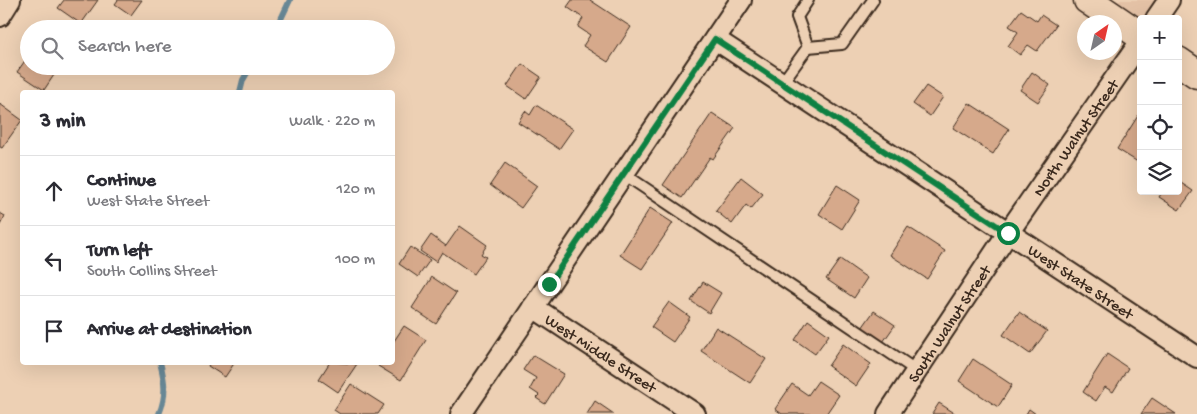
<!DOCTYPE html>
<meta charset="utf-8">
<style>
body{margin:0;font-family:"Gochi Hand",sans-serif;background:#f7f7f7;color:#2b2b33}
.controls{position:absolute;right:15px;top:15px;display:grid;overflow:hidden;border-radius:5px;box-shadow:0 5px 20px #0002}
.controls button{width:45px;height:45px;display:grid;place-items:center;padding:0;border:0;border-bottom:1px solid #e1e1e2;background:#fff;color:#2b2b33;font:25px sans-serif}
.compass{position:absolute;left:1077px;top:15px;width:45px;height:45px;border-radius:50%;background:#fff;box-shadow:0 5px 20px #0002;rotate:34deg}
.stop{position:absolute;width:15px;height:15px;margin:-11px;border:4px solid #0b8043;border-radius:50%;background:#fff}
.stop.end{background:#0b8043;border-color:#fff;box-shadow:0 1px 5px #0008}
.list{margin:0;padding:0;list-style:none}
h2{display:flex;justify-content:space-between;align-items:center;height:65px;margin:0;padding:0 20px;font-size:21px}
h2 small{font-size:16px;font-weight:400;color:#7c7c81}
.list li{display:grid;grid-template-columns:32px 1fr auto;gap:15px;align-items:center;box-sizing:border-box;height:70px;padding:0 20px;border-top:1px solid #e1e1e2}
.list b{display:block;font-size:19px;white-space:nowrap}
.list p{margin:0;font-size:16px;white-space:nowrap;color:#7c7c81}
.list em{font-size:16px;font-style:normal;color:#7c7c81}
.icon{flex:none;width:28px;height:28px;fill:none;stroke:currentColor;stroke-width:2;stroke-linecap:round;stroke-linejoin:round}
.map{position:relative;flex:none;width:1197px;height:414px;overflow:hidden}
.search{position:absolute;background:#fff;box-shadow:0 5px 20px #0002;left:20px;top:20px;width:375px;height:55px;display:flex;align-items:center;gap:12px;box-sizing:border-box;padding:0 18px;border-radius:28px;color:#7c7c81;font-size:19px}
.panel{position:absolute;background:#fff;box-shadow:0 5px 20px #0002;left:20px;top:90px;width:375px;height:275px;border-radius:5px}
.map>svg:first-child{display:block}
.built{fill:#e3c1a5}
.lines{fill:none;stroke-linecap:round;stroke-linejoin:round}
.stream{stroke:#678795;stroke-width:6}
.building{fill:#d6a98b;stroke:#3b2a1e}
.service-casing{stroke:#3b2a1e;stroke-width:14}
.minor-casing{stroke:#3b2a1e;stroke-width:24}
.secondary-casing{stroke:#3b2a1e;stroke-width:31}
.service{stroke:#edd0b4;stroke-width:10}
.minor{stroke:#edd0b4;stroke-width:20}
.secondary{stroke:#edd0b4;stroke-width:28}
.route{stroke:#0b8043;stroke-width:6}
.labels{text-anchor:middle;stroke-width:5;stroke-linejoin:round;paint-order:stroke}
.street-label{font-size:16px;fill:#3b2a1e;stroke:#edd0b4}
</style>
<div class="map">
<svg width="1197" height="414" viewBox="0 0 1197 414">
<rect width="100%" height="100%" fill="#edd0b4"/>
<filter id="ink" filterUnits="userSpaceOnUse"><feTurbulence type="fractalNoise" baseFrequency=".02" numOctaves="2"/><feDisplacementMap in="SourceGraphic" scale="10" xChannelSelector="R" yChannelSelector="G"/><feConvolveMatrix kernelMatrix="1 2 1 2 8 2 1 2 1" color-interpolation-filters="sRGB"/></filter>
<g filter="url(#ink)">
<!-- built -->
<polygon class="built" points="1095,0 1162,0 1149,19 1141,19 1141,31"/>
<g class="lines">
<!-- stream -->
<g class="stream">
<polyline points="268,29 280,21 290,0"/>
<polyline points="240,92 243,80 251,66"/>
<path d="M159,414C167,395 165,382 160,362"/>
</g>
</g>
<!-- building -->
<g class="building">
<polygon points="64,0 98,0 81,24 58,8"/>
<polygon points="118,0 142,0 131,15 115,4"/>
<polygon points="572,0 590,0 631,27 608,62 583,46 590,35 578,27 583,18 567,7"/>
<polygon points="1021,10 1037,21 1041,15 1056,25 1037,51 1028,45 1020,55 1008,46 1018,32 1009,26"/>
<polygon points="29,55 29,66 60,66 44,90 17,72"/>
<polygon points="522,64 541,77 526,99 507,86"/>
<polygon points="1032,72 1050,85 1038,102 1020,90"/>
<polygon points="926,86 943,97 930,116 913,104"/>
<polygon points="969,103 1009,129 993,154 953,128"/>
<polygon points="0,104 22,120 2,148 0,147"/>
<polygon points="536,105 573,129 559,149 518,122 525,111 530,115"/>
<polygon points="1141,111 1141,164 1117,149"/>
<polygon points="712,113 735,128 713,159 710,157 682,198 663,185"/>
<polygon points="505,163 537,186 521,208 490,185"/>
<polygon points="741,177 763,194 751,209 746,205 732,224 716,211"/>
<polygon points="1178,181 1193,191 1179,210 1159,197 1163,191 1178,191"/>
<polygon points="837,185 860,200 842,229 819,214"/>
<polygon points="650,208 673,223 642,269 620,255"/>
<polygon points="0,213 5,216 0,225"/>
<polygon points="460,226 487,245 481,254 486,257 474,274 442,252 436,262 420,251 431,235 446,246"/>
<polygon points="908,227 945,251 927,279 890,255"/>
<polygon points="410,247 430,260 418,277 399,264"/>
<polygon points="840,259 867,278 854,298 826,279"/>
<polygon points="432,277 456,293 436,324 412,308"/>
<polygon points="703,282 721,293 709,313 691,301"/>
<polygon points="669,302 690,317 673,342 651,327"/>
<polygon points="874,311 895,325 883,342 862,328"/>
<polygon points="1019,312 1047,331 1030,354 1003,335"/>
<polygon points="808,320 829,335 815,354 795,340"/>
<polygon points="404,326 426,340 401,380 378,366 381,362 392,362 392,344"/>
<polygon points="716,327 766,359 750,383 701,351"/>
<polygon points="843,344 871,364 856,386 828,366"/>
<polygon points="1107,354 1128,368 1113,392 1105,387 1096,401 1083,392"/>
<polygon points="533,355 564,374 545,404 536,398 539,395 530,389 536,378 523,370"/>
<polygon points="973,359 1012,385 998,407 959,381"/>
<polygon points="210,362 235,362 225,377 208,366"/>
<polygon points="330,362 357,364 338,392 319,379"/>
<polygon points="818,381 839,395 826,414 782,414 775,409 792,384 808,395"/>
<polygon points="351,384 384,405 378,414 340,414 334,410"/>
<polygon points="1152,398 1176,414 1141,414"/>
<polygon points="595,401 614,414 587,414"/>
<polygon points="939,403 956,414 932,414"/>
<polygon points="1029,409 1036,414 1026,414"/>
</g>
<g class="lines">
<defs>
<g id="service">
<polyline points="808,47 842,44 873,0"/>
<polyline points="808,47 797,17 808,0"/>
<polyline points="782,83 808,47"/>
<polyline points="624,174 917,371"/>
</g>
<g id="minor">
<polyline points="0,16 10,0"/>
<polyline points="1156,19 1169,0"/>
<path id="s1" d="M715,39L1197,357"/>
<path id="s2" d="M533,307L695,414"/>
<polyline points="461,414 741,0"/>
<path id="s3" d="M888,414L1008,233L1141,41"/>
</g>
<g id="secondary">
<polyline points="1088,0 1141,36"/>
<polyline points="1178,61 1197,74"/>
</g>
</defs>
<!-- service casing -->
<use href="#service" class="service-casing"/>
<!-- minor casing -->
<use href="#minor" class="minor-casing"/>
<!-- secondary casing -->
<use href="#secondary" class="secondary-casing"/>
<!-- service -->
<use href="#service" class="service"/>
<!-- minor -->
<use href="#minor" class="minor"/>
<!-- secondary -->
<use href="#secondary" class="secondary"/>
</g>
</g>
<g class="lines" filter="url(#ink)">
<!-- route -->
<polyline class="route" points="549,284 715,39 1008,233"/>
</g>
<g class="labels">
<!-- street labels -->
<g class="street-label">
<text dy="6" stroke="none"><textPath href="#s3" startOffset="334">North Walnut Street</textPath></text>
<text dy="6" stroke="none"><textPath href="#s1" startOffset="439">West State Street</textPath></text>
<text dy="6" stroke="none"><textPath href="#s3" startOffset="109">South Walnut Street</textPath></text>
<text dy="6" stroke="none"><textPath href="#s2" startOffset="82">West Middle Street</textPath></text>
</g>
</g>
</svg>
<div class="controls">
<button>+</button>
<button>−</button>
<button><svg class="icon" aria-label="locate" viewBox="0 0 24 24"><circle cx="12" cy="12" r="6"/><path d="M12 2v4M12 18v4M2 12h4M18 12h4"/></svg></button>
<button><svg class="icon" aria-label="layers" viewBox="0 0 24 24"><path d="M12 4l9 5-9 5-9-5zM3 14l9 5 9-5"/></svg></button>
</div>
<svg class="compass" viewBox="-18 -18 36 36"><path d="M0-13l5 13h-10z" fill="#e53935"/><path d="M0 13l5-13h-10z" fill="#7c7c81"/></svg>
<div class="stop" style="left:1008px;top:233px"></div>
<div class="stop end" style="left:549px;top:284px"></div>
<div class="search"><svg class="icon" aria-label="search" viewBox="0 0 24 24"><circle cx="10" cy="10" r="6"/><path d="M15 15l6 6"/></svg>Search here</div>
<section class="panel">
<h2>3 min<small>Walk · 220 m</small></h2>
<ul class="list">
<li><svg class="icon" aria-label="ahead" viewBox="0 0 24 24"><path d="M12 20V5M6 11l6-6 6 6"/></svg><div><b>Continue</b><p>West State Street</p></div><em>120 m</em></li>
<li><svg class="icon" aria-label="left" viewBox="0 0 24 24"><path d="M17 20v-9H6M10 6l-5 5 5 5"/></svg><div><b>Turn left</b><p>South Collins Street</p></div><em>100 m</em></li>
<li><svg class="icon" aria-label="arrive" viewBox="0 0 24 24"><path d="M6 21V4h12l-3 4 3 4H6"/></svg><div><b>Arrive at destination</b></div></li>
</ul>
</section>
</div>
